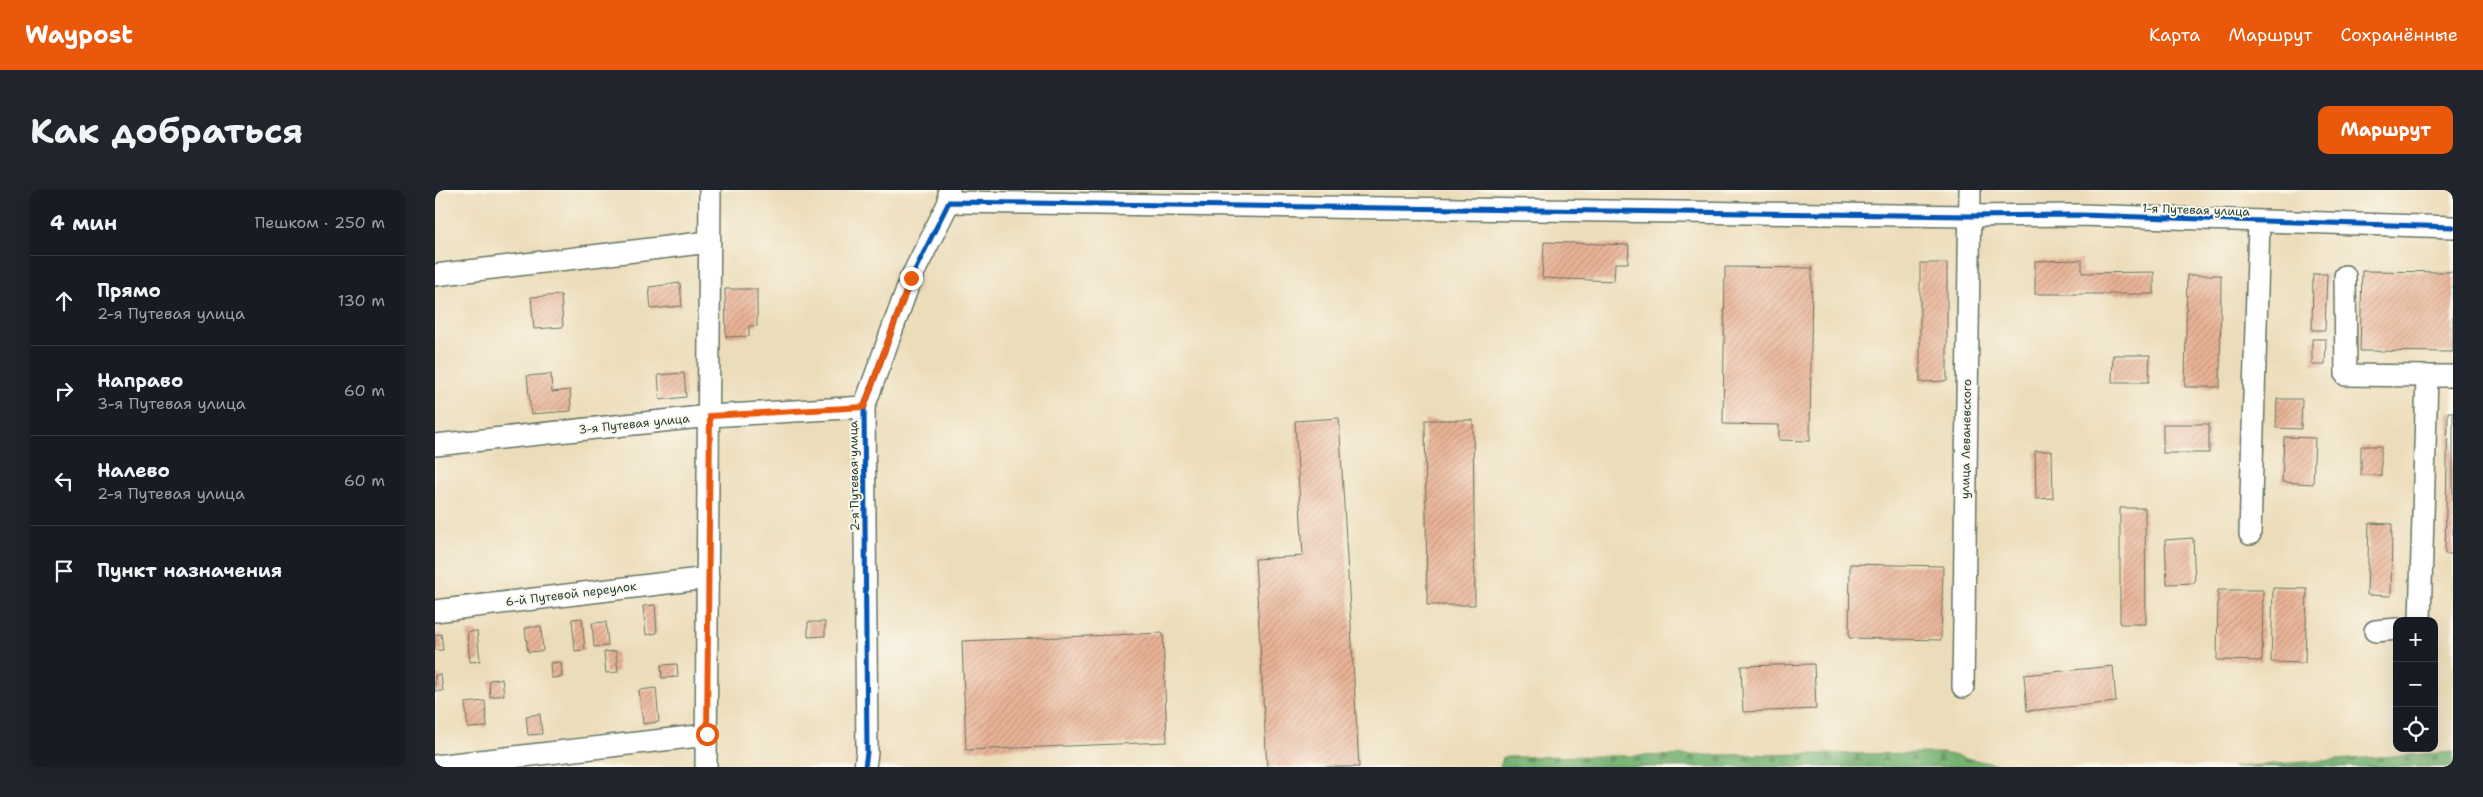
<!DOCTYPE html>
<html lang="ru">
<meta charset="utf-8">
<style>
body{margin:0;font-family:"Shantell Sans",sans-serif;background:#20242c;color:#f1f3f6}
.controls{position:absolute;right:15px;bottom:15px;display:grid;overflow:hidden;border-radius:10px;box-shadow:0 5px 20px #0002}
.controls button{width:45px;height:45px;display:grid;place-items:center;padding:0;border:0;border-bottom:1px solid #363941;background:#171b24;color:#f1f3f6;font:25px sans-serif}
.stop{position:absolute;width:15px;height:15px;margin:-11px;border:4px solid #ea580c;border-radius:50%;background:#fff}
.stop.end{background:#ea580c;border-color:#fff;box-shadow:0 1px 5px #0008}
.list{margin:0;padding:0;list-style:none}
h2{display:flex;justify-content:space-between;align-items:center;height:65px;margin:0;padding:0 20px;font-size:21px}
h2 small{font-size:16px;font-weight:400;color:#9ea1a6}
.list li{display:grid;grid-template-columns:32px 1fr auto;gap:15px;align-items:center;box-sizing:border-box;height:90px;padding:0 20px;border-top:1px solid #363941}
.list b{display:block;font-size:19px;white-space:nowrap}
.list p{margin:0;font-size:16px;white-space:nowrap;color:#9ea1a6}
.list em{font-size:16px;font-style:normal;color:#9ea1a6}
.icon{flex:none;width:28px;height:28px;fill:none;stroke:currentColor;stroke-width:2;stroke-linecap:round;stroke-linejoin:round}
.map{position:relative;flex:none;width:2018px;height:577px;overflow:hidden;border-radius:10px}
header{display:flex;align-items:center;gap:30px;box-sizing:border-box;height:70px;padding:0 25px;background:#ea580c;color:#fff}
header strong{font-size:24px}
nav{display:flex;gap:28px;margin-inline-start:auto;font-size:18px}
.intro{display:flex;align-items:center;justify-content:space-between;box-sizing:border-box;height:120px;padding:0 30px}
h1{margin:0;font-size:35px}
.button{padding:12px 22px;border-radius:10px;background:#ea580c;color:#fff;font-size:18px;font-weight:700}
main{display:flex;gap:30px;padding:0 30px}
aside{flex:1;background:#171b24;border-radius:10px;box-shadow:0 5px 20px #0002}
.map>svg:first-child{display:block}
.forest{fill:url(#forest-firs);stroke:#4b7853}
.building{fill:url(#building-hatch)}
.lines{fill:none;stroke-linecap:round;stroke-linejoin:round}
.minor-casing{stroke:#677563;stroke-width:24}
.minor{stroke:#fff;stroke-width:21}
.cycleway-casing{stroke:#fbf7ec;stroke-width:8}
.cycleway{stroke:#0057b8;stroke-width:5}
.route{stroke:#ea580c;stroke-width:6}
.labels{text-anchor:middle;stroke-width:4;stroke-linejoin:round;paint-order:stroke}
.street-label{font-size:12px;fill:#1f3d34;stroke:#fbf7ec}
</style>
<header>
<strong>Waypost</strong>
<nav><a>Карта</a><a>Маршрут</a><a>Сохранённые</a></nav>
</header>
<div class="intro"><h1>Как добраться</h1><a class="button">Маршрут</a></div>
<main>
<aside>
<h2>4 мин<small>Пешком · 250 m</small></h2>
<ul class="list">
<li><svg class="icon" aria-label="ahead" viewBox="0 0 24 24"><path d="M12 20V5M6 11l6-6 6 6"/></svg><div><b>Прямо</b><p>2-я Путевая улица</p></div><em>130 m</em></li>
<li><svg class="icon" aria-label="right" viewBox="0 0 24 24"><path d="M7 20v-9h11M14 6l5 5-5 5"/></svg><div><b>Направо</b><p>3-я Путевая улица</p></div><em>60 m</em></li>
<li><svg class="icon" aria-label="left" viewBox="0 0 24 24"><path d="M17 20v-9H6M10 6l-5 5 5 5"/></svg><div><b>Налево</b><p>2-я Путевая улица</p></div><em>60 m</em></li>
<li><svg class="icon" aria-label="arrive" viewBox="0 0 24 24"><path d="M6 21V4h12l-3 4 3 4H6"/></svg><div><b>Пункт назначения</b></div></li>
</ul>
</aside>
<div class="map">
<svg width="2018" height="577" viewBox="0 0 2018 577">
<defs>
<pattern id="forest-firs" width="22" height="20" patternUnits="userSpaceOnUse" patternTransform="scale(1.25)"><rect width="22" height="20" fill="#77b272"/><path d="M5 1l3.5 6h-7zM16 11l3.5 6h-7z" fill="#61925e"/></pattern>
<pattern id="building-hatch" width="6" height="6" patternUnits="userSpaceOnUse" patternTransform="scale(1.25)"><rect width="6" height="6" fill="#eab396"/><path d="M-1 1l2-2M0 6l6-6M5 7l2-2" fill="none" stroke="#bd937b"/></pattern>
</defs>
<rect width="100%" height="100%" fill="#fbf7ec"/>
<filter id="ink" filterUnits="userSpaceOnUse"><feTurbulence type="fractalNoise" baseFrequency=".02" numOctaves="2"/><feDisplacementMap in="SourceGraphic" scale="10" xChannelSelector="R" yChannelSelector="G"/><feConvolveMatrix kernelMatrix="1 2 1 2 8 2 1 2 1" color-interpolation-filters="sRGB"/></filter>
<filter id="wash" filterUnits="userSpaceOnUse"><feTurbulence type="fractalNoise" baseFrequency=".0096" numOctaves="4" result="noise"/><feDisplacementMap in="SourceGraphic" scale="20" xChannelSelector="R" yChannelSelector="G"/><feGaussianBlur stdDeviation="1.12" result="paint"/><feColorMatrix in="noise" values="0 0 0 0 0 0 0 0 0 0 0 0 0 0 0 0 0 1.4 0 .05"/><feComposite in="paint" operator="in"/></filter>
<g filter="url(#wash)">
<rect width="100%" height="100%" fill="#ecddba"/>
<!-- forest -->
<g class="forest">
<polygon points="2018,562 2018,577 1798,577"/>
<polygon points="1508,563 1573,577 1065,577 1068,567"/>
</g>
<g id="blocks">
<!-- building -->
<g class="building">
<polygon points="1109,52 1194,55 1193,73 1180,73 1179,91 1107,88"/>
<polygon points="1647,70 1647,83 1719,82 1719,104 1600,104 1600,71"/>
<polygon points="1485,73 1512,73 1512,191 1485,192"/>
<polygon points="1290,77 1377,78 1375,251 1344,250 1344,235 1288,234"/>
<polygon points="1927,81 2018,82 2018,162 1925,161"/>
<polygon points="1878,84 1892,84 1890,140 1877,140"/>
<polygon points="1752,85 1786,85 1785,197 1750,197"/>
<polygon points="245,93 247,116 216,119 214,97"/>
<polygon points="290,99 322,99 322,136 314,136 314,146 291,147"/>
<polygon points="126,105 128,137 99,139 96,107"/>
<polygon points="1877,149 1891,149 1890,175 1877,175"/>
<polygon points="1678,165 1715,165 1714,192 1677,192"/>
<polygon points="249,183 251,207 225,210 223,185"/>
<polygon points="116,184 117,202 135,200 136,221 96,224 92,186"/>
<polygon points="1842,209 1867,209 1866,239 1841,238"/>
<polygon points="2013,222 2018,222 2018,364 2010,364"/>
<polygon points="904,228 924,577 832,577 820,369 868,366 860,231"/>
<polygon points="990,230 1038,230 1040,415 992,415"/>
<rect x="1728" y="234" width="46" height="29"/>
<polygon points="1849,247 1880,248 1878,294 1847,292"/>
<polygon points="1926,256 1946,256 1946,286 1926,285"/>
<polygon points="1600,261 1617,261 1618,308 1601,309"/>
<polygon points="1685,318 1710,318 1711,434 1685,434"/>
<polygon points="1934,333 1957,334 1956,406 1932,405"/>
<polygon points="1758,348 1760,393 1732,394 1730,350"/>
<polygon points="1415,374 1508,376 1506,450 1414,448"/>
<polygon points="1838,398 1872,399 1870,473 1836,472"/>
<polygon points="1783,400 1828,400 1827,471 1782,470"/>
<polygon points="220,415 222,443 211,445 208,416"/>
<polygon points="147,428 150,460 140,461 137,429"/>
<polygon points="171,432 173,456 159,457 157,433"/>
<polygon points="373,432 390,432 390,446 373,447"/>
<polygon points="106,436 108,461 93,462 90,438"/>
<polygon points="42,441 45,471 35,472 32,442"/>
<polygon points="728,443 732,552 531,560 527,451"/>
<polygon points="6,444 8,460 0,460 0,445"/>
<polygon points="181,461 183,482 171,483 169,462"/>
<polygon points="126,472 127,487 116,488 115,473"/>
<polygon points="242,474 243,487 227,488 226,475"/>
<polygon points="1379,474 1381,519 1308,522 1306,476"/>
<polygon points="1678,476 1681,512 1592,521 1589,485"/>
<polygon points="0,485 6,485 8,501 0,501"/>
<polygon points="67,489 69,505 55,507 54,490"/>
<polygon points="221,498 224,532 208,534 204,500"/>
<polygon points="50,511 52,537 33,538 30,513"/>
<polygon points="105,524 107,544 93,545 91,526"/>
</g>
</g>
</g>
<g filter="url(#ink)">
<use href="#blocks" fill-opacity="0" stroke="#677563" stroke-width="1"/>
<g class="lines">
<defs>
<g id="minor">
<polyline points="514,12 1534,26 1645,25 2018,37"/>
<polyline points="0,85 274,52"/>
<polyline points="1910,86 1911,185 1992,186"/>
<polyline points="0,255 275,226 429,217"/>
<polyline points="1815,344 1824,32"/>
<polyline points="0,421 273,388"/>
<polyline points="1985,431 1992,186 2018,186"/>
<polyline points="1940,441 1962,439"/>
<polyline points="1528,497 1535,0"/>
<polyline points="0,576 272,545"/>
<polyline points="271,577 275,0"/>
<polyline points="430,577 432,562 429,217 476,88 514,12 514,0"/>
</g>
</defs>
<!-- minor casing -->
<use href="#minor" class="minor-casing"/>
<!-- minor -->
<use href="#minor" class="minor"/>
<defs>
<polyline id="cycleway" points="430,577 432,562 429,217 476,88 514,12 1534,26 1645,25 2018,37"/>
</defs>
<!-- cycleway casing -->
<use href="#cycleway" class="cycleway-casing"/>
<!-- cycleway -->
<use href="#cycleway" class="cycleway"/>
</g>
</g>
<g class="lines" filter="url(#ink)">
<!-- route -->
<polyline class="route" points="272,544 275,226 429,217 476,88"/>
</g>
<g class="labels">
<!-- street labels -->
<g class="street-label">
<text transform="translate(1761 20) rotate(2)" y="4">1-я Путевая улица</text>
<text transform="translate(199 234) rotate(-6)" y="4">3-я Путевая улица</text>
<text transform="translate(1531 249) rotate(-89)" y="4">улица Леваневского</text>
<text transform="translate(419 286) rotate(-91)" y="4">2-я Путевая улица</text>
<text transform="translate(136 404) rotate(-7)" y="4">6-й Путевой переулок</text>
</g>
</g>
</svg>
<div class="controls">
<button>+</button>
<button>−</button>
<button><svg class="icon" aria-label="locate" viewBox="0 0 24 24"><circle cx="12" cy="12" r="6"/><path d="M12 2v4M12 18v4M2 12h4M18 12h4"/></svg></button>
</div>
<div class="stop" style="left:272px;top:544px"></div>
<div class="stop end" style="left:476px;top:88px"></div>
</div>
</main>
